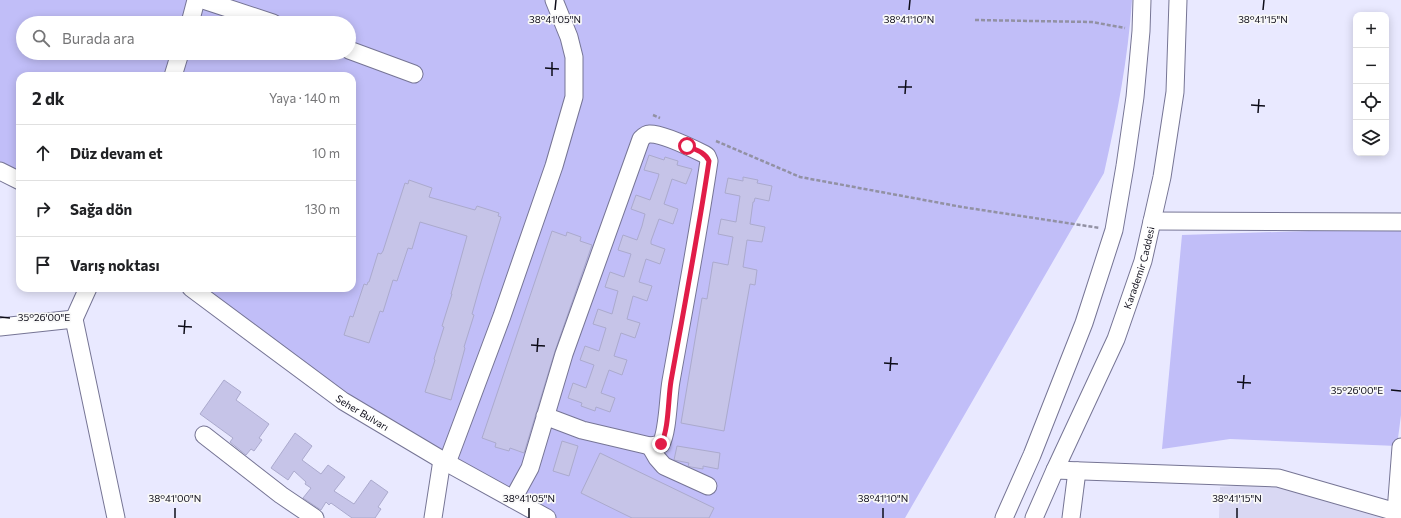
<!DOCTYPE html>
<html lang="tr">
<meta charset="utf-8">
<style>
body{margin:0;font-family:Commissioner,sans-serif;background:#f6f6f6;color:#202124}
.controls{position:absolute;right:12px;top:12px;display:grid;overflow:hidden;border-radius:8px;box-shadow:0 2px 10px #0003}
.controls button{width:36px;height:36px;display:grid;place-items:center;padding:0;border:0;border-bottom:1px solid #e0e0e0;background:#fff;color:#202124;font:20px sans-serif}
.stop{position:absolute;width:12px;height:12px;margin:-9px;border:3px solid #e11d48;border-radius:50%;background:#fff}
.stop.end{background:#e11d48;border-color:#fff;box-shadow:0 1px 4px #0008}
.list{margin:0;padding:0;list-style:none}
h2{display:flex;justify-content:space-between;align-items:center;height:52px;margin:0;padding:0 16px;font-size:17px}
h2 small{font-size:13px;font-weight:400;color:#757577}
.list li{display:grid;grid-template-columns:26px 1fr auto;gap:12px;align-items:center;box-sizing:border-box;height:56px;padding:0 16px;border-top:1px solid #e0e0e0}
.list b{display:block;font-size:15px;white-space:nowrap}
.list em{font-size:13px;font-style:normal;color:#757577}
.icon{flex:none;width:22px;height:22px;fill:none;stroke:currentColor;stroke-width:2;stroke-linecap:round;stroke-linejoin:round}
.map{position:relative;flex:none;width:1401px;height:518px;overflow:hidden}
.search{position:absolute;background:#fff;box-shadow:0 2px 10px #0003;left:16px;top:16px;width:340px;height:44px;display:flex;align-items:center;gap:10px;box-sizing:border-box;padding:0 14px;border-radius:22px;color:#757577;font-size:15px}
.panel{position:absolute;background:#fff;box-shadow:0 2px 10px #0003;left:16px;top:72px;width:340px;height:220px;border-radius:12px}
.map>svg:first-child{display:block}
.built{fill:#d9d8f3}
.green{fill:#c1bef8;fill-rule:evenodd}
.building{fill:#c6c4e8;stroke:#abaacd}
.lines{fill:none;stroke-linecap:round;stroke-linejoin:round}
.minor-casing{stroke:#767595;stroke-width:19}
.path{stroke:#9291a3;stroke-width:2.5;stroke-dasharray:4 2;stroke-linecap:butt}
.minor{stroke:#fff;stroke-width:17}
.route{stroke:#e11d48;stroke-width:5}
.ticks{fill:none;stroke:#0d0c18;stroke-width:1.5}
.labels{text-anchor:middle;stroke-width:3.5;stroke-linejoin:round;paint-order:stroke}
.street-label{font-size:10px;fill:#0d0c18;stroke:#f8f8f8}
.ticks-label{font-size:10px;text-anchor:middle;fill:#0d0c18;stroke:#f8f8f8;stroke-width:3.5;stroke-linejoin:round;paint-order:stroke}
</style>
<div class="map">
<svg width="1401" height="518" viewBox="0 0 1401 518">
<rect width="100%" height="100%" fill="#e9e9ff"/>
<!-- built -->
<polygon class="built" points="1264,484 1308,490 1386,518 1219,518 1220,487"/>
<!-- green -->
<g class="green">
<path d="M0,0H1132C1128,59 1117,116 1104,173L905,518H544L466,475L190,288H352V76H20V180L0,172ZM23,23H349V53H23Z"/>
<polygon points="1401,228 1401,415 1397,446 1230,439 1162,449 1182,235"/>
</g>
<!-- building -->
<g class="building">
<polygon points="649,155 664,160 665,157 678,161 677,165 692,169 686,184 672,179 664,204 678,209 673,224 659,219 651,241 651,244 665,249 660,264 646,259 639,282 652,286 647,301 633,296 627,319 640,323 635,338 621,333 614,356 627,360 622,375 609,370 601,393 615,398 610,412 596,407 595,411 581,406 582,403 568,398 573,383 586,388 594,365 580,360 585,346 599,351 606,328 593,324 598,309 612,314 618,291 605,287 610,272 624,277 631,254 618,250 623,235 637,240 642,226 645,214 631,209 636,195 650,200 658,178 659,174 644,170"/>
<polygon points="743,177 758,180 757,183 772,186 769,201 755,198 754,202 753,202 750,224 765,227 762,242 747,240 743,267 757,270 755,285 750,284 724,431 681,423 702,298 707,299 713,262 728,265 733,237 718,234 721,219 736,222 740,196 725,193 728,178 743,181"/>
<polygon points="409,180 432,188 429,197 475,210 477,206 499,213 498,216 501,217 481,282 472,314 474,315 464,347 465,348 451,400 425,392 435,360 434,359 444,327 442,326 452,294 451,294 467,236 420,222 412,249 408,248 397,281 393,280 383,312 380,311 369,343 344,335 350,316 353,317 364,284 367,285 368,282 369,282 378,253 381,254 383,251 405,183 408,184"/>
<polygon points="552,231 566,236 567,232 581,237 580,241 592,245 555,351 524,453 510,448 509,451 495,447 496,443 482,438"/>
<polygon points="224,380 241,392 236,400 269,424 259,438 262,440 254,451 251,449 246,455 230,442 233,438 200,414"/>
<polygon points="295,433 312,446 302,460 321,474 328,465 345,477 334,491 354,504 371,480 388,492 378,507 381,509 375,518 352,518 331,503 329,505 326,502 321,510 303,498 311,488 305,484 306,482 294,471 288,480 271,468"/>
<polygon points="562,441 578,446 569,476 553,471"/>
<polygon points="677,446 720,453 718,469 703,466 703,469 691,467 688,466 689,463 674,460"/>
<polygon points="600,453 714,508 709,518 632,518 581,493"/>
</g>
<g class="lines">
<defs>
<g id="minor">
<polyline points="203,0 273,23"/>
<polyline points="190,23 196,0"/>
<polyline points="349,50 414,74"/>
<polyline points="173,76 180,53"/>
<polyline points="0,171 20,181"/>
<polyline points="1152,221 1401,222"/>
<polyline points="88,288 74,319 116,518"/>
<path id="s1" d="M191,288L343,401L442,460L547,518"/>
<polyline points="0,327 74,319"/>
<polyline points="204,435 281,495 315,518"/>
<polyline points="650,446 657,458 664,466 708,486"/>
<polyline points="447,463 502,316 554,166 574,97 574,57 569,37 554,0"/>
<polyline points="1055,470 1278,478 1396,512 1396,518"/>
<path d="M513,499L530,468L564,354L641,139C643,137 646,134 649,134C662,133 692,148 704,154L707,156L709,161C698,235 684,308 671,381C668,398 668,431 661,444L650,446L582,430L545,416"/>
<polyline points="1396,512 1401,447"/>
<polyline points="433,518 442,460"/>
<polyline points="1004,518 1032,455 1084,323 1114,230 1125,166 1135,97 1141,31 1142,0"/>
<path id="s2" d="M1034,518L1055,470L1116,339L1143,261L1162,177L1175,92L1178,0"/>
<polyline points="1071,518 1077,471"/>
</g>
</defs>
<!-- minor casing -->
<use href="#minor" class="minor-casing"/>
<!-- path -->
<g class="path">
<polyline points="975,20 1092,22 1125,28"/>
<polyline points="653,115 660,118"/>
<polyline points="716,141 800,177 962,207 1100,228"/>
</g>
<!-- minor -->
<use href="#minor" class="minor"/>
</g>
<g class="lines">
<!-- route -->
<path class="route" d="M661,444C669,429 668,399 671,381C684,308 698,235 709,161C705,152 696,150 687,146"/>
</g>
<!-- ticks -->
<path class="ticks" d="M555,10L556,0M909,10L910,0M1263,10L1264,0M545,68L559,69M552,76V62M898,87H912M905,94L906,80M1251,105L1265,106M1258,113L1259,99M0,317L10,318M178,326L192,327M184,334L185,320M531,345L545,346M537,352L538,338M884,363L898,364M890,371L891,357M1237,382L1251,383M1243,389L1244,375M1391,390L1401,391M175,518V508M529,518V508M883,518V508M1237,518V508"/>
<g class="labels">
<!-- street labels -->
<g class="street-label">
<text dy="4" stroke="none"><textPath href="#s2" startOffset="272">Karademir Caddesi</textPath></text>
<text dy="4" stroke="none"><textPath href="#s1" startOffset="212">Seher Bulvarı</textPath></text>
</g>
</g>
<g class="ticks-label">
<text x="555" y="23">38°41'05"N</text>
<text x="909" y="23">38°41'10"N</text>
<text x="1263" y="23">38°41'15"N</text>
<text x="44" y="321">35°26'00"E</text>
<text x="1357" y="394">35°26'00"E</text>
<text x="175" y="502">38°41'00"N</text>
<text x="529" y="502">38°41'05"N</text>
<text x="883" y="502">38°41'10"N</text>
<text x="1237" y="502">38°41'15"N</text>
</g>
</svg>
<div class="controls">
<button>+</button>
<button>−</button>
<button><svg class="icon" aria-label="locate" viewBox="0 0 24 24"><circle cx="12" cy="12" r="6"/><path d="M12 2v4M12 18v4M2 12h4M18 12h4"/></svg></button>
<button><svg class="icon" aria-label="layers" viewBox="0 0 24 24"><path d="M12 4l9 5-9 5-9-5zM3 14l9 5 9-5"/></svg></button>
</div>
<div class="stop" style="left:687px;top:146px"></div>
<div class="stop end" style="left:661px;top:444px"></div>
<div class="search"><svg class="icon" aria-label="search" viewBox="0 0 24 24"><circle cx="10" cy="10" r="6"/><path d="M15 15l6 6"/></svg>Burada ara</div>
<section class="panel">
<h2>2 dk<small>Yaya · 140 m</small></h2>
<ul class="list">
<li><svg class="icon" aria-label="ahead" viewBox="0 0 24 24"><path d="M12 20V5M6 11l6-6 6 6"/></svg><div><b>Düz devam et</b></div><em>10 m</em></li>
<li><svg class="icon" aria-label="right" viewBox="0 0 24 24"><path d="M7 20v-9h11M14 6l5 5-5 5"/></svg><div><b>Sağa dön</b></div><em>130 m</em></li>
<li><svg class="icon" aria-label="arrive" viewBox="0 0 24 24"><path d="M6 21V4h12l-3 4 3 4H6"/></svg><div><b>Varış noktası</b></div></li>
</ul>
</section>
</div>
